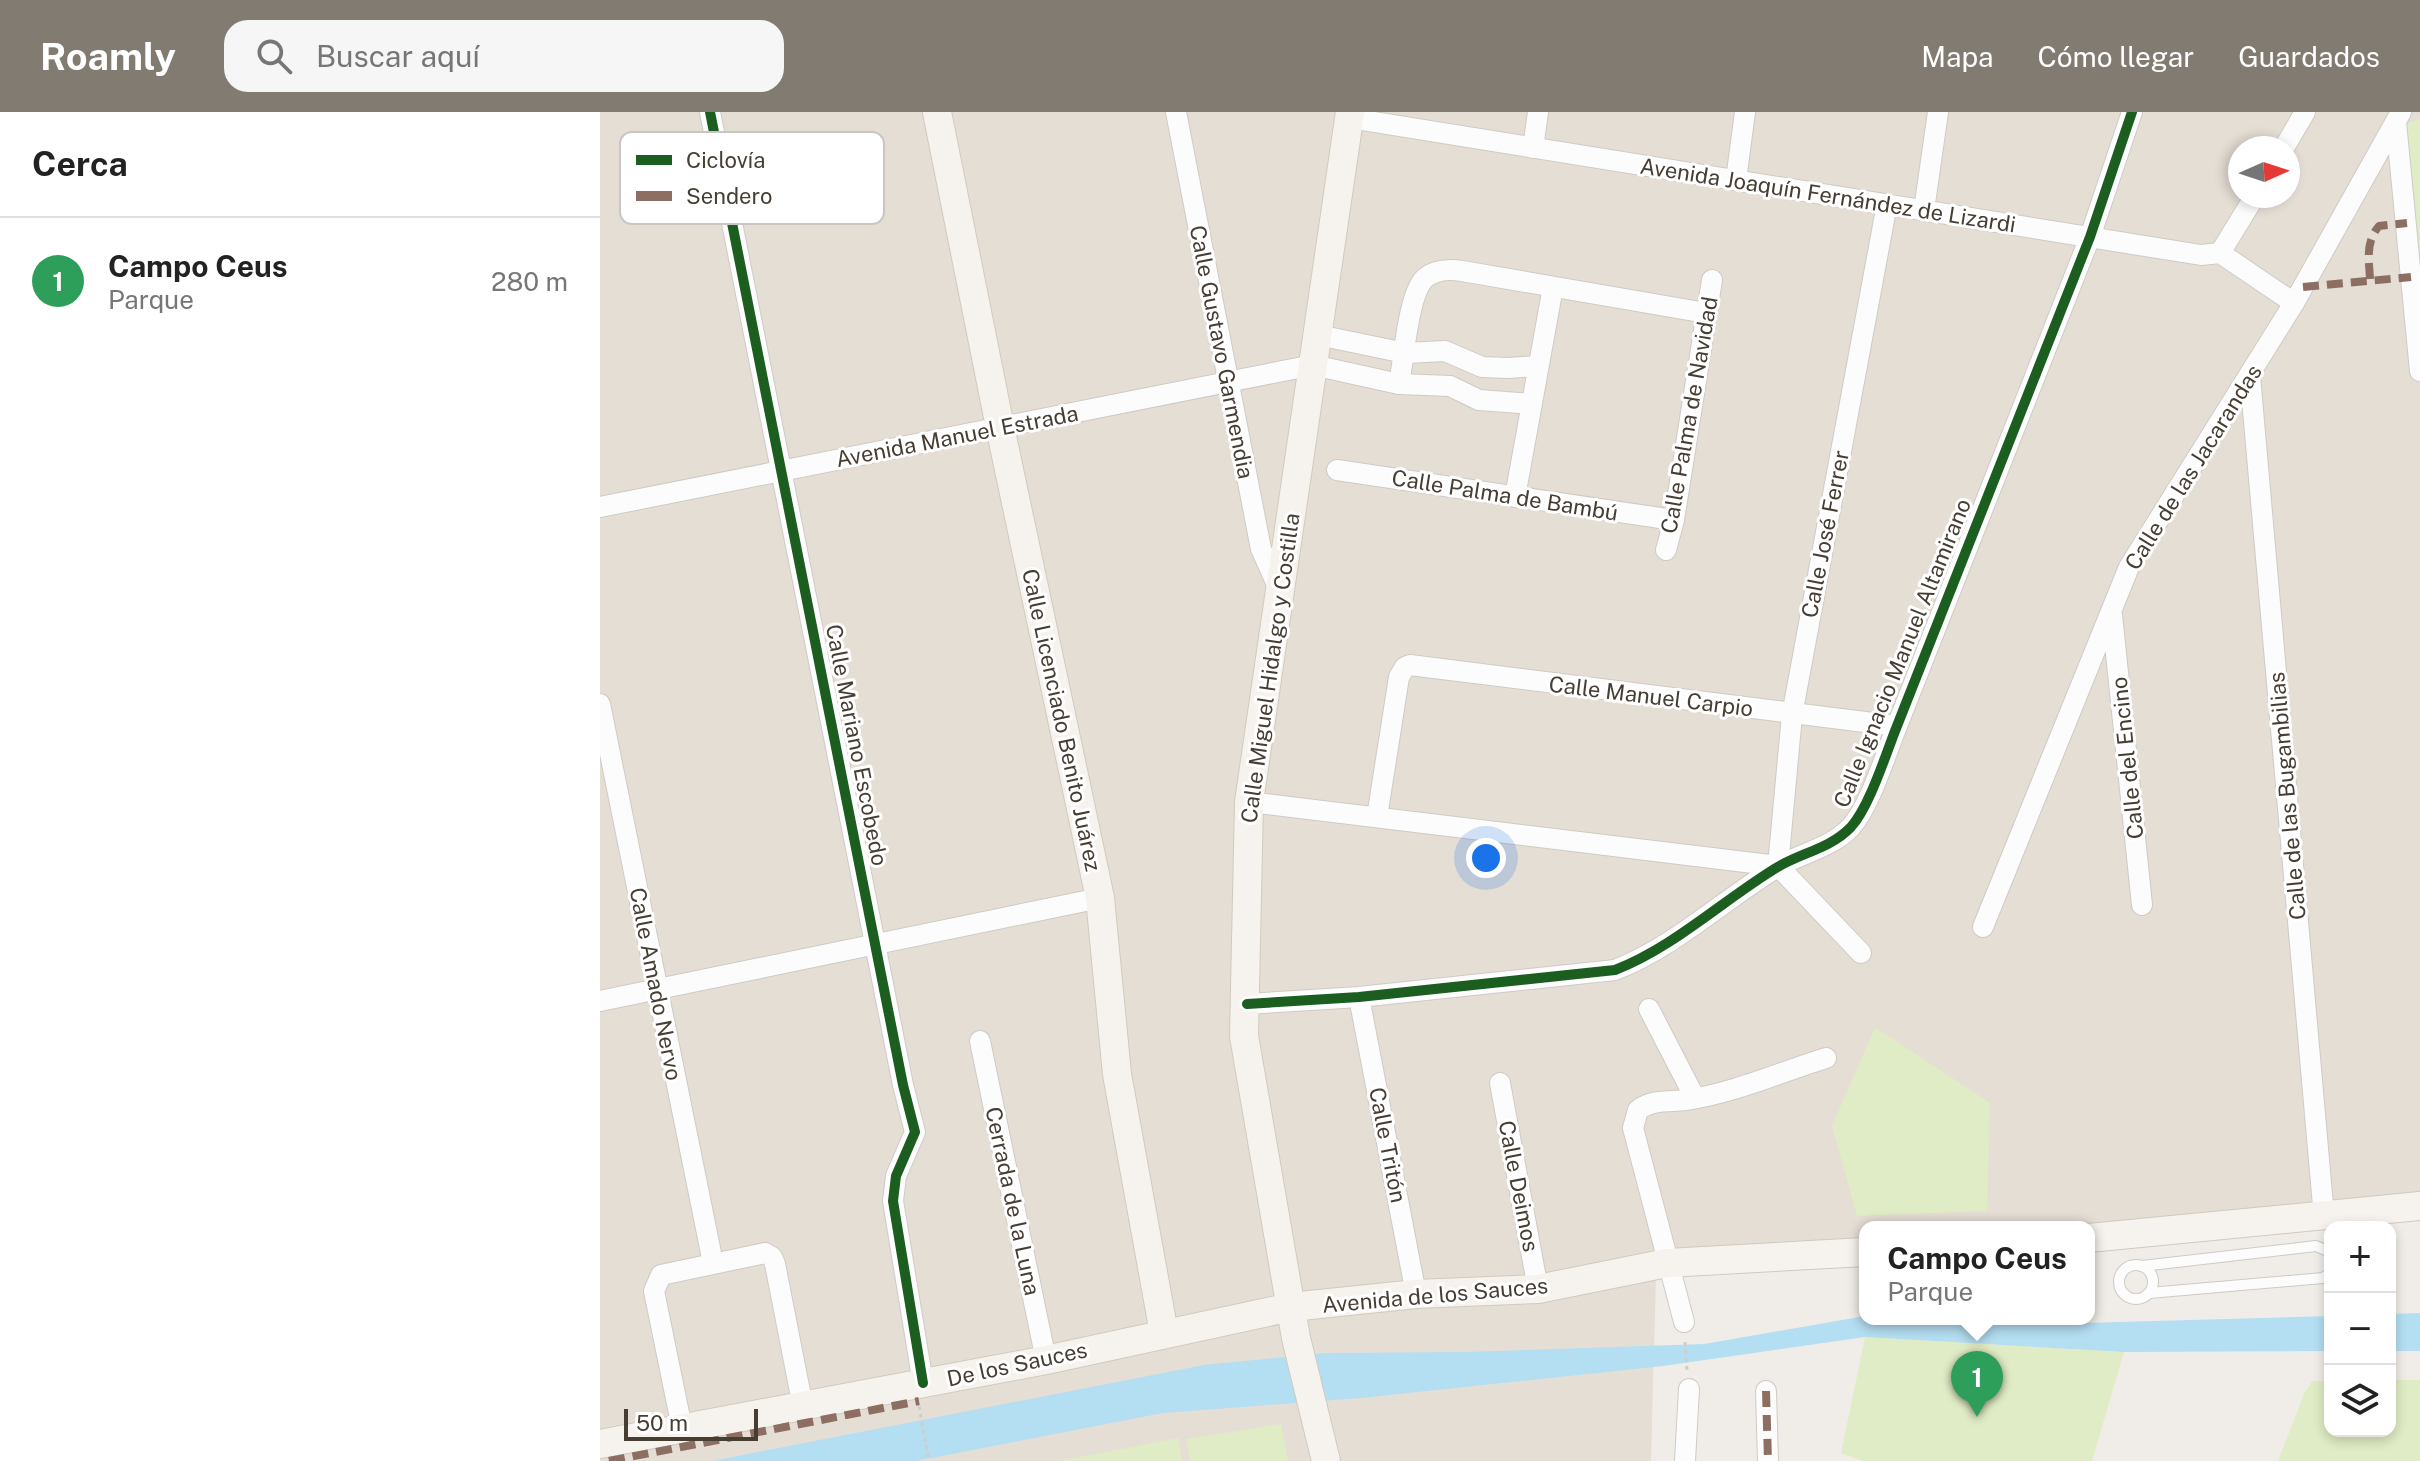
<!DOCTYPE html>
<html lang="es">
<meta charset="utf-8">
<style>
body{margin:0;font-family:"Public Sans",sans-serif;background:#f6f6f6;color:#222}
.controls{position:absolute;right:24px;bottom:24px;display:grid;overflow:hidden;border-radius:16px;box-shadow:0 4px 12px #0003}
.controls button{width:72px;height:72px;display:grid;place-items:center;padding:0;border:0;border-bottom:2px solid #e0e0e0;background:#fff;color:#222;font:40px sans-serif}
.compass{position:absolute;left:1628px;top:24px;width:72px;height:72px;border-radius:50%;background:#fff;box-shadow:0 4px 12px #0003;rotate:87deg}
.scale{position:absolute;left:24px;bottom:20px;width:134px;box-sizing:border-box;padding-left:8px;border:4px solid #463d33;border-top:0;font-size:22px;line-height:28px;white-space:nowrap;color:#463d33;-webkit-text-stroke:6px #fff;paint-order:stroke}
.you{position:absolute;left:886px;top:746px;width:28px;height:28px;margin:-20px;border:6px solid #fff;border-radius:50%;background:#1a73e8;box-shadow:0 0 0 12px #1a73e833}
.badge{display:grid;place-items:center;width:52px;height:52px;border-radius:50%;background:#827b72;color:#fff;font-size:26px;font-weight:700}
.pin{position:absolute;translate:-50% -66px;filter:drop-shadow(0 2px 4px #0008)}
.pin::after{content:'';position:absolute;top:42px;width:28px;height:24px;background:inherit;clip-path:polygon(0 0,100% 0,50% 100%)}
.popup{position:absolute;left:1259px;top:1109px;width:236px;height:104px;box-sizing:border-box;display:grid;place-content:center;border-radius:16px;background:#fff;filter:drop-shadow(0 2px 6px #0005);font-size:26px;white-space:nowrap;color:#767676}
.popup b{font-size:30px;color:#222}
.popup::after{content:'';position:absolute;left:50%;top:100%;margin-left:-16px;border:16px solid transparent;border-top-color:#fff}
.list{margin:0;padding:0;list-style:none}
h2{display:flex;justify-content:space-between;align-items:center;height:104px;margin:0;padding:0 32px;font-size:34px}
h2 small{font-size:26px;font-weight:400;color:#767676}
.list li{display:grid;grid-template-columns:52px 1fr auto;gap:24px;align-items:center;box-sizing:border-box;height:128px;padding:0 32px;border-top:2px solid #e0e0e0}
.list b{display:block;font-size:30px;white-space:nowrap}
.list p{margin:0;font-size:26px;white-space:nowrap;color:#767676}
.list em{font-size:26px;font-style:normal;color:#767676}
.icon{flex:none;width:44px;height:44px;fill:none;stroke:currentColor;stroke-width:2;stroke-linecap:round;stroke-linejoin:round}
.map{position:relative;flex:none;width:1820px;height:1349px;overflow:hidden}
header{display:flex;align-items:center;gap:48px;box-sizing:border-box;height:112px;padding:0 40px;background:#827b72;color:#fff}
header strong{font-size:38px}
nav{display:flex;gap:44px;margin-inline-start:auto;font-size:28px}
.search{width:560px;height:72px;background:#f6f6f6;display:flex;align-items:center;gap:20px;box-sizing:border-box;padding:0 28px;border-radius:24px;color:#767676;font-size:30px}
main{display:flex}
aside{flex:1;background:#fff}
.map>svg:first-child{display:block}
.residential{fill:#e5ded5;fill-rule:evenodd}
.green{fill:#e0ecc5}
.water{fill:#b4def2}
.lines{fill:none;stroke-linecap:round;stroke-linejoin:round}
.lane-casing{stroke:#cecbc5;stroke-width:12}
.street-casing{stroke:#cecbc5;stroke-width:22}
.secondary-casing{stroke:#d0cabe;stroke-width:30}
.path{stroke:#d1cdc9;stroke-width:3;stroke-dasharray:4 4;stroke-linecap:butt}
.lane{stroke:#fdfcfc;stroke-width:10}
.street{stroke:#fdfcfc;stroke-width:20}
.secondary{stroke:#f6f3ee;stroke-width:28}
.quiet{stroke:#8d6e63;stroke-width:8;stroke-dasharray:16 8;stroke-linecap:butt}
.cycleway-casing{stroke:#fff;stroke-width:15}
.cycleway{stroke:#1b5e20;stroke-width:10}
.labels{text-anchor:middle;stroke-width:6;stroke-linejoin:round;paint-order:stroke}
.street-label{font-size:22px;fill:#463d33;stroke:#fff}
.key{fill:#fff;stroke:#c8c5c2;stroke-width:2}
.key-label{font-size:22px;fill:#463d33}
</style>
<header>
<strong>Roamly</strong>
<div class="search"><svg class="icon" aria-label="search" viewBox="0 0 24 24"><circle cx="10" cy="10" r="6"/><path d="M15 15l6 6"/></svg>Buscar aquí</div>
<nav><a>Mapa</a><a>Cómo llegar</a><a>Guardados</a></nav>
</header>
<main>
<aside>
<h2>Cerca<small></small></h2>
<ul class="list">
<li><span class="badge" style="background:#2e9e5b">1</span><div><b>Campo Ceus</b><p>Parque</p></div><em>280 m</em></li>
</ul>
</aside>
<div class="map">
<svg width="1820" height="1349" viewBox="0 0 1820 1349">
<rect width="100%" height="100%" fill="#f0ede8"/>
<!-- residential -->
<path class="residential" d="M0,0H1820V1100L1489,1115H1265V1147L1056,1165L1051,1349H0ZM1640,36H1688V84H1640Z"/>
<!-- green -->
<g class="green">
<polygon points="1820,7 1820,160 1806,12"/>
<polygon points="1275,915 1390,991 1387,1099 1257,1104 1232,1014"/>
<polygon points="1265,1225 1524,1240 1492,1349 1262,1349 1241,1341"/>
<polygon points="1790,1268 1820,1268 1820,1349 1678,1349 1704,1282 1712,1269 1730,1269 1730,1319 1790,1319"/>
<polygon points="681,1312 688,1349 590,1349 586,1327"/>
<polygon points="578,1326 582,1349 459,1349"/>
</g>
<!-- water -->
<g class="water">
<polygon points="1820,1201 1820,1239 1790,1239 1790,1202"/>
<polygon points="1265,1204 1265,1207 1360,1207 1448,1212 1730,1204 1730,1239 1524,1240 1265,1225 1063,1254 761,1286 563,1301 316,1349 112,1349 604,1253 726,1241 866,1240 1104,1232"/>
</g>
<g class="lines">
<defs>
<g id="lane">
<circle cx="1536" cy="1170" r="17"/>
<polyline points="1542,1154 1716,1134 1730,1140"/>
<polyline points="1549,1181 1723,1166 1730,1161"/>
</g>
<g id="street">
<polyline points="110,0 303,973 315,1020 296,1064 293,1089 323,1271"/>
<polyline points="576,0 661,437 679,477"/>
<polyline points="749,6 1601,143 1620,141 1694,191"/>
<polyline points="1796,10 1820,259"/>
<polyline points="933,36 938,0"/>
<polyline points="1684,36 1705,0"/>
<polyline points="1136,68 1145,0"/>
<polyline points="1324,98 1338,0"/>
<polyline points="1620,141 1655,84"/>
<polyline points="718,223 805,241 845,239 882,255 908,256 938,254"/>
<polyline points="1650,264 1724,1105"/>
<path d="M799,272C804,247 808,182 825,166C836,157 849,157 862,159L1106,201"/>
<polyline points="737,358 1074,408"/>
<polyline points="915,385 953,175"/>
<polyline points="0,395 713,253 799,272 850,274 879,288 932,292"/>
<polyline points="1066,438 1074,408 1112,168"/>
<polyline points="1512,503 1542,793"/>
<polyline points="0,592 113,1151"/>
<polyline points="649,690 1178,754"/>
<polyline points="777,705 799,565 805,555 810,553 1297,614"/>
<polyline points="1178,754 1192,603 1287,92"/>
<polyline points="1178,754 1261,841"/>
<polyline points="1383,815 1529,455 1694,191 1801,0"/>
<polyline points="759,885 816,1182"/>
<polyline points="0,889 500,786"/>
<path d="M647,892L759,885L1015,858C1074,835 1122,789 1176,756C1200,741 1230,737 1251,715C1270,694 1286,641 1297,614L1490,125L1532,0"/>
<polyline points="1049,897 1095,986"/>
<polyline points="380,929 446,1248"/>
<polyline points="900,971 938,1177"/>
<path d="M1084,1210L1033,1016L1038,998C1052,987 1070,990 1086,988C1134,981 1181,960 1226,946"/>
<polyline points="1166,1279 1168,1349"/>
<polyline points="82,1316 54,1179 61,1163 165,1141 172,1145 175,1152 203,1295"/>
<polyline points="1085,1349 1089,1277"/>
</g>
<g id="secondary">
<polyline points="337,0 400,315 500,786 517,962 564,1221"/>
<polyline points="1489,1126 1820,1094"/>
<polyline points="0,1332 446,1248 691,1195 816,1182 938,1177 1067,1151 1265,1140"/>
<polyline points="726,1349 696,1226 644,924 649,690 750,0"/>
</g>
</defs>
<!-- lane casing -->
<use href="#lane" class="lane-casing"/>
<!-- street casing -->
<use href="#street" class="street-casing"/>
<!-- secondary casing -->
<use href="#secondary" class="secondary-casing"/>
<!-- path -->
<g class="path">
<polyline points="1085,1230 1087,1258"/>
<polyline points="319,1294 329,1349"/>
</g>
<!-- lane -->
<use href="#lane" class="lane"/>
<!-- street -->
<use href="#street" class="street"/>
<!-- secondary -->
<use href="#secondary" class="secondary"/>
<!-- quiet -->
<g class="quiet">
<path d="M1770,167C1769,147 1765,131 1779,114L1807,111"/>
<polyline points="1703,175 1811,165"/>
<polyline points="1166,1279 1168,1349"/>
<polyline points="9,1349 319,1289"/>
</g>
<defs>
<g id="cycleway">
<polyline points="110,0 303,973 315,1020 296,1064 293,1089 323,1271"/>
<path d="M647,892L759,885L1015,858C1074,835 1122,789 1176,756C1200,741 1230,737 1251,715C1270,694 1286,641 1297,614L1490,125L1532,0"/>
</g>
</defs>
<!-- cycleway casing -->
<use href="#cycleway" class="cycleway-casing"/>
<!-- cycleway -->
<use href="#cycleway" class="cycleway"/>
</g>
<g class="labels">
<!-- street labels -->
<g class="street-label">
<text transform="translate(1228 83) rotate(9)" y="8">Avenida Joaquín Fernández de Lizardi</text>
<text transform="translate(622 240) rotate(79)" y="8">Calle Gustavo Garmendia</text>
<text transform="translate(1089 303) rotate(-80)" y="8">Calle Palma de Navidad</text>
<text transform="translate(357 324) rotate(-11)" y="8">Avenida Manuel Estrada</text>
<text transform="translate(1593 355) rotate(-58)" y="8">Calle de las Jacarandas</text>
<text transform="translate(905 383) rotate(9)" y="8">Calle Palma de Bambú</text>
<text transform="translate(1225 422) rotate(-79)" y="8">Calle José Ferrer</text>
<text transform="translate(1302 541) rotate(-68)" y="8">Calle Ignacio Manuel Altamirano</text>
<text transform="translate(670 556) rotate(-82)" y="8">Calle Miguel Hidalgo y Costilla</text>
<text transform="translate(1051 584) rotate(7)" y="8">Calle Manuel Carpio</text>
<text transform="translate(462 608) rotate(78)" y="8">Calle Licenciado Benito Juárez</text>
<text transform="translate(257 633) rotate(79)" y="8">Calle Mariano Escobedo</text>
<text transform="translate(1527 646) rotate(-96)" y="8">Calle del Encino</text>
<text transform="translate(1687 684) rotate(-95)" y="8">Calle de las Bugambilias</text>
<text transform="translate(56 872) rotate(79)" y="8">Calle Amado Nervo</text>
<text transform="translate(788 1033) rotate(79)" y="8">Calle Tritón</text>
<text transform="translate(919 1074) rotate(79)" y="8">Calle Deimos</text>
<text transform="translate(413 1089) rotate(78)" y="8">Cerrada de la Luna</text>
<text transform="translate(835 1183) rotate(-5)" y="8">Avenida de los Sauces</text>
<text transform="translate(417 1252) rotate(-12)" y="8">De los Sauces</text>
</g>
</g>
<!-- legend -->
<rect x="20" y="20" width="264" height="92" rx="12" class="key"/>
<rect x="36" y="43" width="36" height="10" fill="#1b5e20"/>
<rect x="36" y="79" width="36" height="10" fill="#8d6e63"/>
<g class="key-label">
<text x="86" y="56">Ciclovía</text>
<text x="86" y="92">Sendero</text>
</g>
</svg>
<div class="controls">
<button>+</button>
<button>−</button>
<button><svg class="icon" aria-label="layers" viewBox="0 0 24 24"><path d="M12 4l9 5-9 5-9-5zM3 14l9 5 9-5"/></svg></button>
</div>
<svg class="compass" viewBox="-18 -18 36 36"><path d="M0-13l5 13h-10z" fill="#e53935"/><path d="M0 13l5-13h-10z" fill="#767676"/></svg>
<div class="scale">50 m</div>
<div class="you"></div>
<div class="pin badge" style="left:1377px;top:1305px;background:#2e9e5b">1</div>
<div class="popup"><b>Campo Ceus</b>Parque</div>
</div>
</main>
